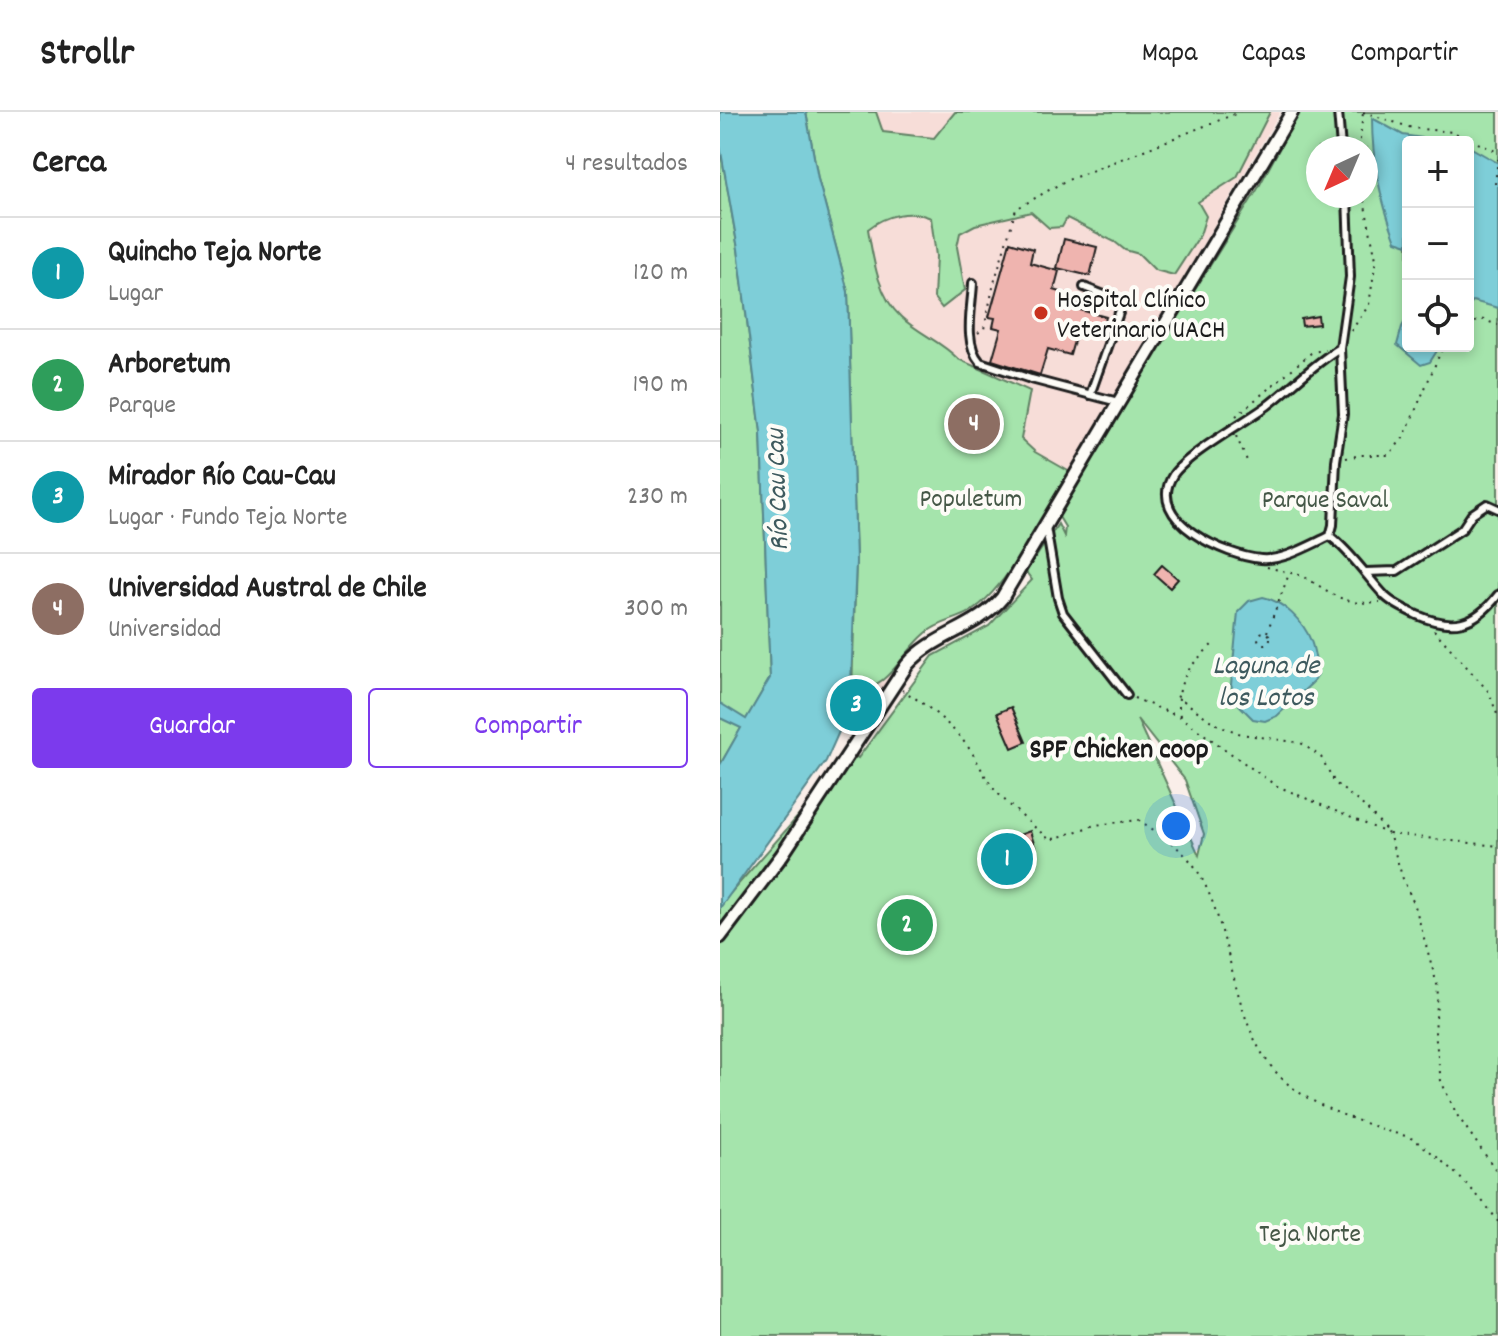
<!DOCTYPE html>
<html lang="es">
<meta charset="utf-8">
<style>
body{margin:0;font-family:Dekko,sans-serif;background:#f2f2f2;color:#222}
.controls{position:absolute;right:24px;top:24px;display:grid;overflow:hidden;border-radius:8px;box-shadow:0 4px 12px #0003}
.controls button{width:72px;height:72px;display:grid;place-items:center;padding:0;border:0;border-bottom:2px solid #e0e0e0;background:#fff;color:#222;font:40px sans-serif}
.compass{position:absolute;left:586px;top:24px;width:72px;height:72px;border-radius:50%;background:#fff;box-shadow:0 4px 12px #0003;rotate:224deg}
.you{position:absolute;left:456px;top:714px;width:28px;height:28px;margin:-20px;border:6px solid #fff;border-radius:50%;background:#1a73e8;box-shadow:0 0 0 12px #1a73e833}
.badge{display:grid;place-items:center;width:52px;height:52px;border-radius:50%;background:#7c3aed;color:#fff;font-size:26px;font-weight:700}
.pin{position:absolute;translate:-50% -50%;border:4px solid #fff;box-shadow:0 2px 8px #0006}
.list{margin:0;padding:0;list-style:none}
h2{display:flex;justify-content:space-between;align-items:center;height:104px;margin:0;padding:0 32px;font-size:34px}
h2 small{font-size:26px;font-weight:400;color:#767676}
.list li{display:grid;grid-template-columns:52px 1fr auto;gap:24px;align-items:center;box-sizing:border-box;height:112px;padding:0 32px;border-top:2px solid #e0e0e0}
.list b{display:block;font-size:30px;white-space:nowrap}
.list p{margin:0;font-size:26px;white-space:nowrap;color:#767676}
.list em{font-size:26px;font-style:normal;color:#767676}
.actions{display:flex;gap:16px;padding:24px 32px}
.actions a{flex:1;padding:18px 0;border:2px solid #7c3aed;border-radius:8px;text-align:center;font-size:28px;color:#7c3aed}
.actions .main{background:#7c3aed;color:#fff}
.icon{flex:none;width:44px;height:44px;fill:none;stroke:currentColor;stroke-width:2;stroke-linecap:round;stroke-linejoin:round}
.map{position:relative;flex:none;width:778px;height:1224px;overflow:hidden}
header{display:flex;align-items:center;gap:48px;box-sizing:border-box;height:112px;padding:0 40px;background:#fff;border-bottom:2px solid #e0e0e0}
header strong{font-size:38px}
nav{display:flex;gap:44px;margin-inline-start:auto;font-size:28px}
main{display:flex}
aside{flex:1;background:#fff}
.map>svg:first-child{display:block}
.built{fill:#f7ddd8}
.green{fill:#a5e4ac;stroke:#608064;stroke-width:2;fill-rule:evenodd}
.water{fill:#7eced8;stroke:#57878d;stroke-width:2}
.building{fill:#efb4af;stroke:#1c1c1c;stroke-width:2}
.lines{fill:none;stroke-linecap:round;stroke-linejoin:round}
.service-casing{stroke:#1c1c1c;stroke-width:12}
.minor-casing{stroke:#1c1c1c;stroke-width:17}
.path{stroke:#1c1c1c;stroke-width:2;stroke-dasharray:2 6;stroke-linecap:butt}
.service{stroke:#fdfcf7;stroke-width:6}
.minor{stroke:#fdfcf7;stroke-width:11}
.poi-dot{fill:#c8321e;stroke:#fdfcf7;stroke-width:3}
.labels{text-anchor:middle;stroke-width:8;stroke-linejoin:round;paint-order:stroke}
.poi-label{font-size:26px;fill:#1c1c1c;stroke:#fdfcf7;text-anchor:start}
.park-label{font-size:26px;fill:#455847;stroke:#fdfcf7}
.water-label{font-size:28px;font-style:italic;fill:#3e5a5e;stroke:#fdfcf7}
.neighbourhood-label{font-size:28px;font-weight:bold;fill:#1c1c1c;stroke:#fdfcf7}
</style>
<header>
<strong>Strollr</strong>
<nav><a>Mapa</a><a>Capas</a><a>Compartir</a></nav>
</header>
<main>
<aside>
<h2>Cerca<small>4 resultados</small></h2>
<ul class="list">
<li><span class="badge" style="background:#0f9aa8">1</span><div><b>Quincho Teja Norte</b><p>Lugar</p></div><em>120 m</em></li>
<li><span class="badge" style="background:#2e9e5b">2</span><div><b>Arboretum</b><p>Parque</p></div><em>190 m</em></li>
<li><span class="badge" style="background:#0f9aa8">3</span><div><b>Mirador Río Cau-Cau</b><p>Lugar · Fundo Teja Norte</p></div><em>230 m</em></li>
<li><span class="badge" style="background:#8d6e63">4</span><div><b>Universidad Austral de Chile</b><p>Universidad</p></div><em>300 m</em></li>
</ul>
<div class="actions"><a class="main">Guardar</a><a>Compartir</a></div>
</aside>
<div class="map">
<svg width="778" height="1224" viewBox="0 0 778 1224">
<rect width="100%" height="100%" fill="#faeee9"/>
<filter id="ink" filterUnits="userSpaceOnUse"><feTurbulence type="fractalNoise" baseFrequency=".0125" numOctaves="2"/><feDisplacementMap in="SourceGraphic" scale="16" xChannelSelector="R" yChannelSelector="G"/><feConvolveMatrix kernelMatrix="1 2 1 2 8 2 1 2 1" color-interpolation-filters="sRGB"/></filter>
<g filter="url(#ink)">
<!-- built -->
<polygon class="built" points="86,0 560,0 323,407 282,469 252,499 207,520 185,543 143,604 130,595 128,180"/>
<!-- green -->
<g class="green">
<path d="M86,0H156L163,20L214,26L235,0H550L517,65L478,90L486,104L480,123L454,163L435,158L419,142L405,138L395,130L347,106L342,115L329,116L311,100L255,113L240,121L237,135L245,178L222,196L214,186L216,144L211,106C191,97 165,103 148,117C153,146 158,184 181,205C198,221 222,230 238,247L310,279L301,327L315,340L350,360C327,399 287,477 250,500C237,508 218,510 206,521C178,545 172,575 132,580L136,449L128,180L98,67Z"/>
<path d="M579,0H778V1224H0V793L133,642L138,646L213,544L269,514L312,468L306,460L338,412L344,424L345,415L339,405L402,295L537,78ZM688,30H748V234H688ZM598,36H646V84H598ZM417,607L465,668L484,722L479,743Z"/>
<polygon points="0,34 18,137 41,320 50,566 0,653"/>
</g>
<!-- water -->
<g class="water">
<polygon points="0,0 86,0 98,67 128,180 136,449 130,595 106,649 0,796 0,653 21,616 0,606 0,591 26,607 50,566 41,320 18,137 0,34"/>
<path d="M652,6L683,23L727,30H688V133L676,129C660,87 652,50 652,6Z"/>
<polygon points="748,34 778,51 778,196 753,189 748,194"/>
<polygon points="688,204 688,234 720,234 710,250 701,253 677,233 682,215"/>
<path d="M543,485C563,489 584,510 591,529C595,539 596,552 598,562L593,570L557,604L545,609L533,607L519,593L511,573L518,500L529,489Z"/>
</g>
<!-- building -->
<g class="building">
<polygon points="344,127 377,135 370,164 337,156"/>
<polygon points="290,130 313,137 310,151 339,159 334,178 360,186 357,197 386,205 381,221 358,215 350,243 328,237 320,263 272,248 281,217 273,215 275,206 269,205"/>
<polygon points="598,204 599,212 582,214 581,207"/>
<polygon points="442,453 458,467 450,476 434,462"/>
<polygon points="291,595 306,630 292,636 277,601"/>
<polygon points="310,719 316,738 299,743 296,755 288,759 274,743 277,734 293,732 291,726"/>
</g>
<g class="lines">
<defs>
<g id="service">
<polyline points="618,0 621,36"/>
<path d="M253,171C252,195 243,231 260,250L311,267L398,290"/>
<polyline points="364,175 397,188 400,198 370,283"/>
<path d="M620,236C593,252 572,275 547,294C525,310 466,343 453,363C424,409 507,444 541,447C564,449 590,433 610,424L613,413L616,349L623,302L620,236L630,165L627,84"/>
<polyline points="326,415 338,486 343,501 407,583"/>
<path d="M610,424C632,441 646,464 665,484C673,492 686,498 697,503C732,518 754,514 778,483"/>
<polyline points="645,460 677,459 742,417 752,402 767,392 778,397"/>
</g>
<path id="minor" d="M0,825L62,743L187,553C214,522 256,517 282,486L572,0"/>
</defs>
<!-- service casing -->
<use href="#service" class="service-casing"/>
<!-- minor casing -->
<use href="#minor" class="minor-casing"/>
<!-- path -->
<g class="path">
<polyline points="643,0 692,16 733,20 778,40"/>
<polyline points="639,36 643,1"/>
<polyline points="775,72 778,47"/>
<polyline points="748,214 761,207 778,213"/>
<polyline points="631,219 649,193 656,147 643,84"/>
<polyline points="258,221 264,217 274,171 296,97 343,70 520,0"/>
<polyline points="516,304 591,241 605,237"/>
<polyline points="516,324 529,353"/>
<polyline points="626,346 641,343 669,343 684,325 718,246 725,234"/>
<polyline points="547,455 583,464 617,485 638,491 660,490"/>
<polyline points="714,518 769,580 778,605"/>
<polyline points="547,520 569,462"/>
<circle cx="544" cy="526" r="6"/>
<path d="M182,578C206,592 231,612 248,635C258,648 264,665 274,677C291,696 311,712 330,728L375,713L419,708C439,722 461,735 475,755C514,814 509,907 555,959C582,991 628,1005 667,1019C676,1022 688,1023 696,1029C720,1045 763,1085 778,1110"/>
<polyline points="457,584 494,611 521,622 581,631 601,645 615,671 645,695 669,722 778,734"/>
<polyline points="414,586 460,605 555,673 669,722 683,767 695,794 718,876 715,921 721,969 737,1003 778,1061"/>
<polyline points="131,588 159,578"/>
<path d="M460,604C454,567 471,553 496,529"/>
</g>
<!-- service -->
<use href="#service" class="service"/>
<!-- minor -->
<use href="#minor" class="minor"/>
</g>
</g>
<!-- markers -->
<circle class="poi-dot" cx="321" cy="201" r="8"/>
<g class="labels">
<!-- poi labels -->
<g class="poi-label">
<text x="337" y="195">Hospital Clínico<tspan x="337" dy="30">Veterinario UACH</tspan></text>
</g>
<!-- park labels -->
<g class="park-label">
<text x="251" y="394">Populetum</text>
<text x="605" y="395">Parque Saval</text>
<text x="590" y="1129">Teja Norte</text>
</g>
<!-- water labels -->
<g class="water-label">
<text transform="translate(55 378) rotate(-92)" y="10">Río Cau Cau</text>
<text x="546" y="561">Laguna de<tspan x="546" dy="32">los Lotos</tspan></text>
</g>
<!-- neighbourhood labels -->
<g class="neighbourhood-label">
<text x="399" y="645">SPF Chicken coop</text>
</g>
</g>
</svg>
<div class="controls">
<button>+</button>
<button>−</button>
<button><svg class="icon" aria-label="locate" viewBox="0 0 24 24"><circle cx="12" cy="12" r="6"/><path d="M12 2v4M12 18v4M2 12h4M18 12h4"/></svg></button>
</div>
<svg class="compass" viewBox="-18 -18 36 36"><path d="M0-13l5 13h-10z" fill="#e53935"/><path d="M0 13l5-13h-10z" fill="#767676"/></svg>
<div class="you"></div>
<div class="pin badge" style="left:287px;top:747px;background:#0f9aa8">1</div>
<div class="pin badge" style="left:187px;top:813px;background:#2e9e5b">2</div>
<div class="pin badge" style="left:136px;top:593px;background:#0f9aa8">3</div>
<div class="pin badge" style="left:254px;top:312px;background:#8d6e63">4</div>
</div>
</main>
